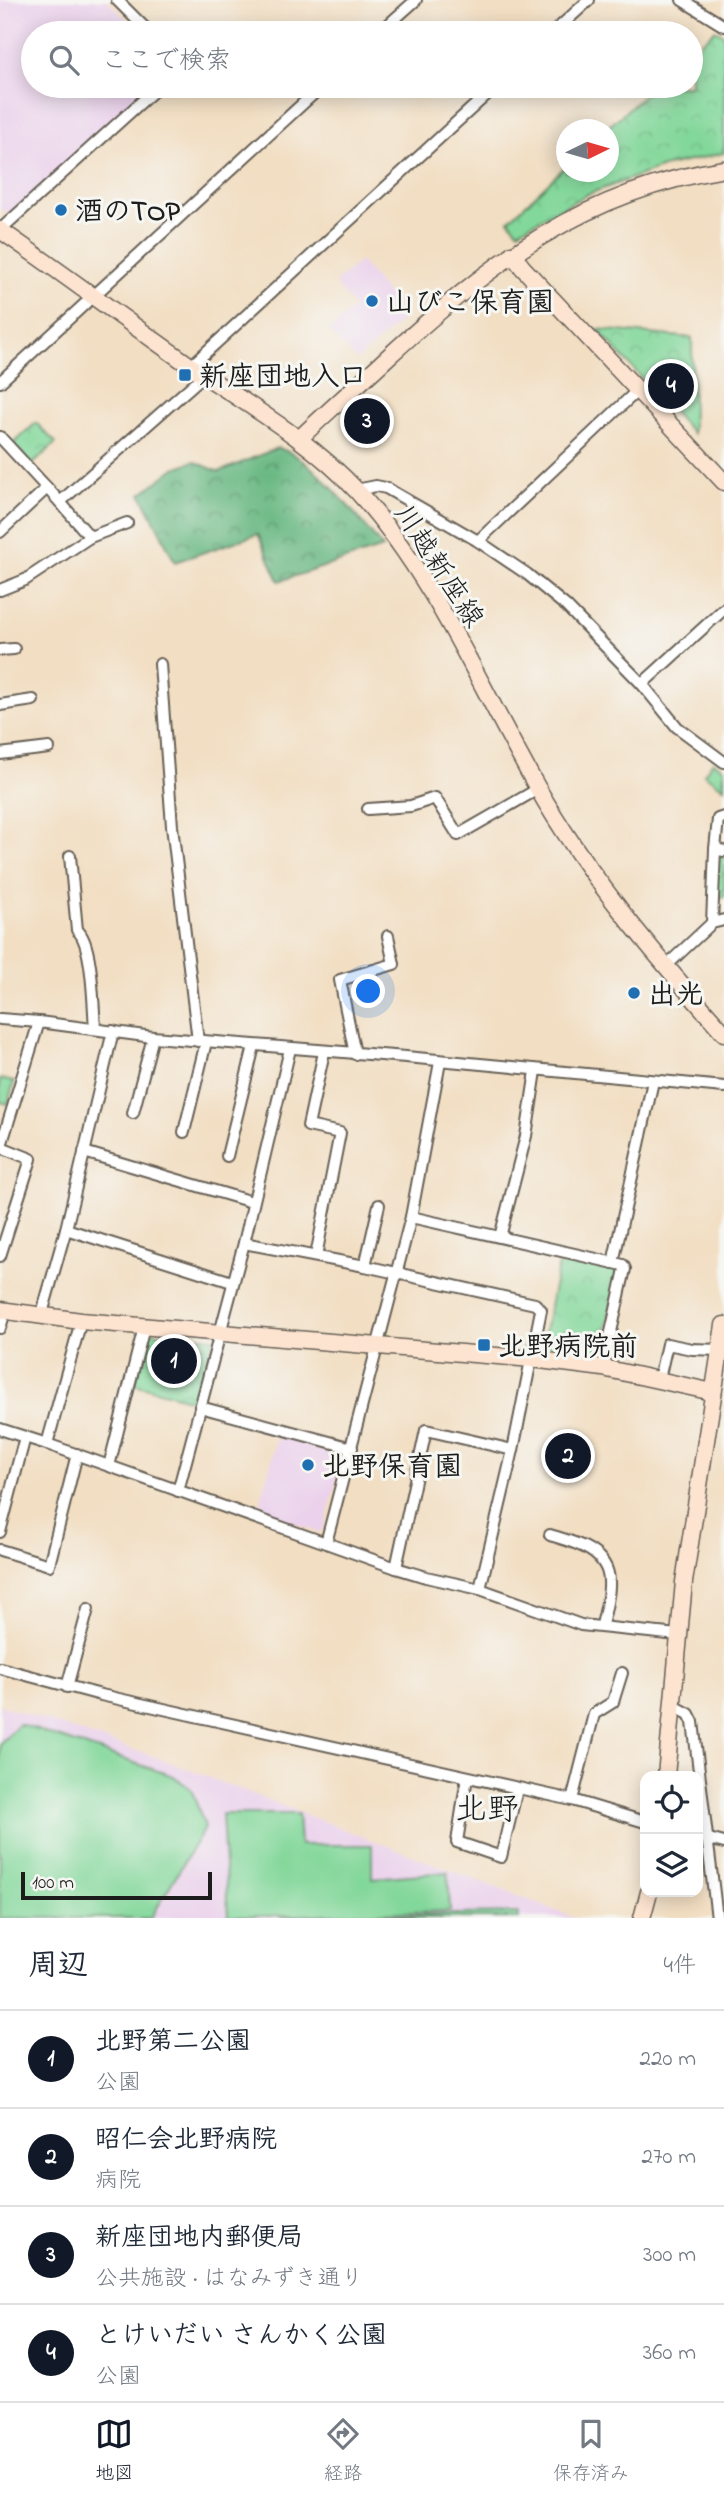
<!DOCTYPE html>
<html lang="ja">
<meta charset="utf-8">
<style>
body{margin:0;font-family:"Indie Flower","Klee One",sans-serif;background:#f2f2f3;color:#1f2937}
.controls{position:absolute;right:21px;bottom:21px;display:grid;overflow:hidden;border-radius:14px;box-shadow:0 4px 18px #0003}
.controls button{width:63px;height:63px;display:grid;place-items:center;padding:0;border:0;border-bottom:2px solid #e0e1e3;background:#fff;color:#1f2937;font:35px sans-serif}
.compass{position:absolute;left:556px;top:119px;width:63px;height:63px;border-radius:50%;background:#fff;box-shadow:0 4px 18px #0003;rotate:85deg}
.scale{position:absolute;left:21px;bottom:18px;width:191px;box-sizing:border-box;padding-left:7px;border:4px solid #1c1c1c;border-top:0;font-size:19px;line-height:24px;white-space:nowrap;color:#1c1c1c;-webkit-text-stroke:5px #f6f6f2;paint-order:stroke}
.you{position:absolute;left:369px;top:992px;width:24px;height:24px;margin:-18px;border:5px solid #fff;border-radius:50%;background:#1a73e8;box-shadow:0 0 0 10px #1a73e833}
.badge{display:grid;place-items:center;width:46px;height:46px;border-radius:50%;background:#111827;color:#fff;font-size:23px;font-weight:700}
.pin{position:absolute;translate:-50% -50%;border:4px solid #fff;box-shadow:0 2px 7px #0006}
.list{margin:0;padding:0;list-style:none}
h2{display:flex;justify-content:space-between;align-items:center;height:91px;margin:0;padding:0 28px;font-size:30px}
h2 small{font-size:23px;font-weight:400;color:#747a83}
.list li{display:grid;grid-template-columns:46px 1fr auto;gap:21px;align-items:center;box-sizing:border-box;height:98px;padding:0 28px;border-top:2px solid #e0e1e3}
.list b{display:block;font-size:26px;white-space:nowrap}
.list p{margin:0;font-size:23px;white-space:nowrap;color:#747a83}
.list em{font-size:23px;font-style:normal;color:#747a83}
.icon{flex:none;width:38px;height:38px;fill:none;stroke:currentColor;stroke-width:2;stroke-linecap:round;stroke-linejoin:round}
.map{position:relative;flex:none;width:724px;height:1918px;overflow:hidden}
.search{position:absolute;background:#fff;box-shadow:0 4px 18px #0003;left:21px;right:21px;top:21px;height:77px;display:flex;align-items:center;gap:18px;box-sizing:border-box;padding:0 24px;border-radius:38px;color:#747a83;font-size:26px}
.sheet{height:483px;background:#fff}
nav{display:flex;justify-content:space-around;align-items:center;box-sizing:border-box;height:98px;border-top:2px solid #e0e1e3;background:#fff;font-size:19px;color:#747a83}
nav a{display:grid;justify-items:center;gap:4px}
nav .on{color:#111827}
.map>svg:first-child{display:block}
.built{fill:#ebd1ec}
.forest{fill:url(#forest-crowns);stroke:#426a4f;stroke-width:2}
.park{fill:url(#park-crowns);stroke:#4f7a5b;stroke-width:2}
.garden{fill:#82d79a;stroke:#4f7a5b;stroke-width:2}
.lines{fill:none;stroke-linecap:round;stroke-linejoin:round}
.street-casing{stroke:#676056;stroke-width:14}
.secondary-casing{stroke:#676056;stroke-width:19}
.street{stroke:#fff;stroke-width:10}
.secondary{stroke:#fde4d1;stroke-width:16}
.poi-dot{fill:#1f6fb2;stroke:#f6f6f2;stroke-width:2.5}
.labels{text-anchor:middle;stroke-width:6;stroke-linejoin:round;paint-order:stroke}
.poi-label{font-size:28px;font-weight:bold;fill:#1c1c1c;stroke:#f6f6f2;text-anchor:start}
.street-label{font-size:28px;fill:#1c1c1c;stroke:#f6f6f2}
.quarter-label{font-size:32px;fill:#1c1c1c;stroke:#f6f6f2}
</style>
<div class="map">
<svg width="724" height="1918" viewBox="0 0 724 1918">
<defs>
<pattern id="forest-crowns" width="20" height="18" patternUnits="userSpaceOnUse" patternTransform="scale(1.75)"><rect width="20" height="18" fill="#69b882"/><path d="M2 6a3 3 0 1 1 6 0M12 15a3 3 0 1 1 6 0" fill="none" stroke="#56956a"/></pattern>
<pattern id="park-crowns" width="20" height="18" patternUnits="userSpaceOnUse" patternTransform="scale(1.75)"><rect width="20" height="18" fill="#82d79a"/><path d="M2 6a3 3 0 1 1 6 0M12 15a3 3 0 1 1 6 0" fill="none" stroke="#70b884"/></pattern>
</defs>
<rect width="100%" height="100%" fill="#f6f6f2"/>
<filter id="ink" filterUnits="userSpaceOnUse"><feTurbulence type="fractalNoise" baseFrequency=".0143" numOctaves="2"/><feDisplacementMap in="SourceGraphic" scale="14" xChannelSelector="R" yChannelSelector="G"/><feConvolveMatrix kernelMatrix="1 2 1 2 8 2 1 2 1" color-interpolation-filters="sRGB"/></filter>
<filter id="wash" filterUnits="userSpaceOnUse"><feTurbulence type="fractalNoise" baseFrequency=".00686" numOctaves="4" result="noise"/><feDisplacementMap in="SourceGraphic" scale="28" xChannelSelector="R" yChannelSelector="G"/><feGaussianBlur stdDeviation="1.57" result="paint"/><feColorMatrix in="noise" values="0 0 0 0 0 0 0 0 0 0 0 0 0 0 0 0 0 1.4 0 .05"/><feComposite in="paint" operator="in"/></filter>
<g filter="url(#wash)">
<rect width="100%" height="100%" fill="#f2dec2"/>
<!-- built -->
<g class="built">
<polygon points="0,0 107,0 140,33 33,33 33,86 152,86 10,215 0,208"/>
<polygon points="360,261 406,316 357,360 329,331 354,308 335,283"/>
<polygon points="278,1433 339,1449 343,1455 324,1530 318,1532 259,1510"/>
<polygon points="0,1705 158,1758 575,1918 0,1918"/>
</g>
<!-- forest -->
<path class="forest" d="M277,448C310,453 361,522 383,548L279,581L258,534L175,562L141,494L175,468L194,461L219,472Z"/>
<!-- park -->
<g class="park">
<polygon points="715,30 724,35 724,153 663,167 588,194 518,231 509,220 566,166 566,172 608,172 608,130 606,129 654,86 691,86 691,52"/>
<polygon points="597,329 692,338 693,434"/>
<polygon points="36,423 56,443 32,465 13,444"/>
<polygon points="713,761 724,769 724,788 704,774"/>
<polygon points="719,856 724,857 724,897 715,897"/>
<polygon points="0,1079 14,1082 8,1104 0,1102"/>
<polygon points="560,1257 619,1270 600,1359 541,1351"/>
<polygon points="148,1332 214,1338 196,1401 134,1384"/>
</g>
<!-- garden -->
<g class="garden">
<polygon points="19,1724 173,1776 191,1789 205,1827 151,1918 0,1918 0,1743"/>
<polygon points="222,1814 298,1814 300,1845 372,1845 372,1878 448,1872 450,1911 228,1917"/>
<polygon points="519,1913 519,1918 279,1917"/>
</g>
</g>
<g filter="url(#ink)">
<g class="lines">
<defs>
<g id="street">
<polyline points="117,0 150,33"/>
<polyline points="682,0 724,26"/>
<polyline points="379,33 416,0"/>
<polyline points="553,33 589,0"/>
<polyline points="0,230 159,86"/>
<polyline points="191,366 496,86"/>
<polyline points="0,382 322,86"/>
<polyline points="0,437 60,502 204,375"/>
<polyline points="356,490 376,486 386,488 478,541 527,574 566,606 642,684 677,727 724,762"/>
<polyline points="60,502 90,537"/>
<polyline points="0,532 47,488"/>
<polyline points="478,541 639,389"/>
<polyline points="0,590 25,580 90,537 127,523"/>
<polyline points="0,650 14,649"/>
<polyline points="160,664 172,826 198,1041"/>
<polyline points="642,684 724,609"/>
<polyline points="0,705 33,700"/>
<polyline points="0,754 49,748"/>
<polyline points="368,809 411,806 435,798 458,835 538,789"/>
<polyline points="715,849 718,819 724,817"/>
<path d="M70,856L77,930C93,943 93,1006 95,1028"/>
<polyline points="712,923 715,849 724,851"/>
<polyline points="666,966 712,923 724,920"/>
<polyline points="0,1019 39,1022 153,1037 406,1057 724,1087"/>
<polyline points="355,1054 340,980 394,964 388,936"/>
<polyline points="133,1113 153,1037"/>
<polyline points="184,1132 206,1042"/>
<polyline points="0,1149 39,1022"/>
<polyline points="84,1152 252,1202"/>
<polyline points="227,1156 254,1046"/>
<polyline points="411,1217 623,1265 625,1269 603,1368"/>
<polyline points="66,1229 232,1282"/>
<polyline points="500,1237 526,1136 536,1071"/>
<polyline points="244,1243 365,1266 535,1304 541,1310 513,1450 426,1430 396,1568 326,1543"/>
<polyline points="0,1256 31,1159 1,1147"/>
<polyline points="316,1256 340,1133 308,1126 324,1052"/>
<polyline points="613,1263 653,1081"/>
<polyline points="365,1266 379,1205"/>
<polyline points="41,1317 66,1229 113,1031"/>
<polyline points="0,1328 5,1312"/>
<polyline points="659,1379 667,1344 692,1349 720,1350"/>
<polyline points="200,1407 352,1448"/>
<polyline points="0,1429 47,1444 326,1543 411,1217 440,1062"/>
<polyline points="47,1444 81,1321"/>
<polyline points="109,1466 144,1327"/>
<polyline points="178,1491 244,1243 290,1049"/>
<polyline points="0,1532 25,1437"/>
<path d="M550,1535C573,1542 608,1550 609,1581C610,1595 605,1611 602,1625"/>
<polyline points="0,1550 49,1565 77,1454"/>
<polyline points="396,1568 426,1577 480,1589 513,1450"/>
<polyline points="480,1589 581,1625 678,1635"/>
<polyline points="0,1668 101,1695 572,1800 645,1822"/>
<polyline points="67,1687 88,1609"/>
<polyline points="672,1705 689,1714 693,1722 717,1918"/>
<polyline points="467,1777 457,1842 501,1857 517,1789"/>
<polyline points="572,1800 594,1714 613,1702 622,1673"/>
<polyline points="698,1836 724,1843"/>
</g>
<g id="secondary">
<path d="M0,230C64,274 126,321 189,365C246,404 309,439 357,491C435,577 480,687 537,787C588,877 656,956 724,1033"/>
<polyline points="512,254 523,268 724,482"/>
<path d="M299,439C328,411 359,384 389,356C491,263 584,191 724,169"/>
<polyline points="0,1310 81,1321 532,1359 603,1368 713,1392"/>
<polyline points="666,1776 684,1582 724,1325"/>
<polyline points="642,1918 649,1892"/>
</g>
</defs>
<!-- street casing -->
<use href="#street" class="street-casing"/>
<!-- secondary casing -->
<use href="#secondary" class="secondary-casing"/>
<!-- street -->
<use href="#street" class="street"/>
<!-- secondary -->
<use href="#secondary" class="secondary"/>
</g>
</g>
<!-- markers -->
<g class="poi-dot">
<circle cx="61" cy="210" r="7"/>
<circle cx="372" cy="301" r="7"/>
<rect x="178" y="368" width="14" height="14" rx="3.5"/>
<circle cx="634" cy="993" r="7"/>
<rect x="477" y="1338" width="14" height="14" rx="3.5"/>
<circle cx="308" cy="1465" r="7"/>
</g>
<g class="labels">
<!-- poi labels -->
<g class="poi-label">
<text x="75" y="220">酒のTOP</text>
<text x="386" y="311">山びこ保育園</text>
<text x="199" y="385">新座団地入口</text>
<text x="648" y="1003">出光</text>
<text x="498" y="1355">北野病院前</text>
<text x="322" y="1475">北野保育園</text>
</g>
<!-- street labels -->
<g class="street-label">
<text transform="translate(440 565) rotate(57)" y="10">川越新座線</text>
</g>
<!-- quarter labels -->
<g class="quarter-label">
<text x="487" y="1819">北野</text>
</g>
</g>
</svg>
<div class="controls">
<button><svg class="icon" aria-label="locate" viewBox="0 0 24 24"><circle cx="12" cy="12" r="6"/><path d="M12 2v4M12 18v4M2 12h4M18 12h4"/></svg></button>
<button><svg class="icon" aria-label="layers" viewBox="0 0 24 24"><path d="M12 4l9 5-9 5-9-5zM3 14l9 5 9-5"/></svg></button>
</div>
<svg class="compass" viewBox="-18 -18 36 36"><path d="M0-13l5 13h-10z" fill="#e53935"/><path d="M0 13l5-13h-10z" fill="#747a83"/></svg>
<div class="scale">100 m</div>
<div class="you"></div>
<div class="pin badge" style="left:174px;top:1361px">1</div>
<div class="pin badge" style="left:568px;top:1456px">2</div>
<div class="pin badge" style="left:367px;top:421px">3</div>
<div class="pin badge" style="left:671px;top:386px">4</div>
<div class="search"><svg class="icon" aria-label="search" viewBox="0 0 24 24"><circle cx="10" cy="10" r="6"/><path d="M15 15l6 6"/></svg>ここで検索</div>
</div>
<section class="sheet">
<h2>周辺<small>4件</small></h2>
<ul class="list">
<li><span class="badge">1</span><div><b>北野第二公園</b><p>公園</p></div><em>220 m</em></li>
<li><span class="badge">2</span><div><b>昭仁会北野病院</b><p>病院</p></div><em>270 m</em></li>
<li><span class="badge">3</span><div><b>新座団地内郵便局</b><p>公共施設 · はなみずき通り</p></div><em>300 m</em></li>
<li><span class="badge">4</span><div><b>とけいだい さんかく公園</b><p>公園</p></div><em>360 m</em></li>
</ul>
</section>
<nav>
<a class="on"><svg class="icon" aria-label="map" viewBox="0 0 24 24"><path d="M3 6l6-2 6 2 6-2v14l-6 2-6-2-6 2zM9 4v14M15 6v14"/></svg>地図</a>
<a><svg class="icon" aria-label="directions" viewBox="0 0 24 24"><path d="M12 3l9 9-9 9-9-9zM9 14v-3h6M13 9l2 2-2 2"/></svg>経路</a>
<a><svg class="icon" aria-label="saved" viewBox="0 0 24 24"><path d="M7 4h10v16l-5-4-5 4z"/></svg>保存済み</a>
</nav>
